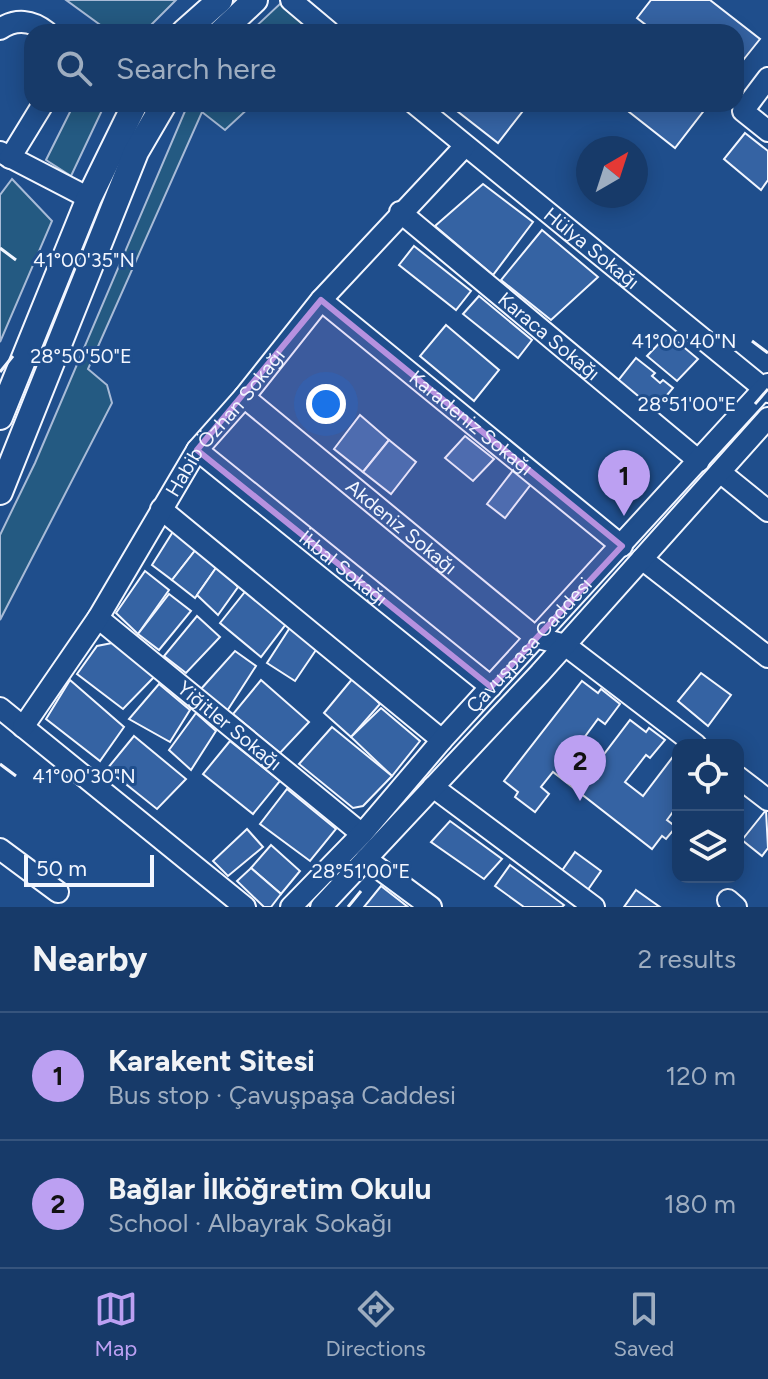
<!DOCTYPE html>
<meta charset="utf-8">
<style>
body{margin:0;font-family:Figtree,sans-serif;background:#244571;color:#f1f3f6}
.controls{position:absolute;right:24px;bottom:24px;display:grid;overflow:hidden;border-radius:16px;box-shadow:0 4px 20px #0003}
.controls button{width:72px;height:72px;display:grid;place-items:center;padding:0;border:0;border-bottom:2px solid #36547d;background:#173a69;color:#f1f3f6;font:40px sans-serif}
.compass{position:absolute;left:576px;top:136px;width:72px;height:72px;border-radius:50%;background:#173a69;box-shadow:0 4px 20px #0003;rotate:39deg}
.scale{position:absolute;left:24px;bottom:20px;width:130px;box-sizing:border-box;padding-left:8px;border:4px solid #f2f6ff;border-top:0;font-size:22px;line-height:28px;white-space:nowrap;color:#f2f6ff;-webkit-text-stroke:6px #1f4e8c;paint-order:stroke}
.you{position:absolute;left:326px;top:404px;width:28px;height:28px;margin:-20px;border:6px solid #fff;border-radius:50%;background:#1a73e8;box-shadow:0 0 0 12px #1a73e833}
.badge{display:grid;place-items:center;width:52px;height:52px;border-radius:50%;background:#bca0f2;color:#111;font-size:26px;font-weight:700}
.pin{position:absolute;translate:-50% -66px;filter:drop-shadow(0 2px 4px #0008)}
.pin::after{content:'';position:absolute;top:42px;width:28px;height:24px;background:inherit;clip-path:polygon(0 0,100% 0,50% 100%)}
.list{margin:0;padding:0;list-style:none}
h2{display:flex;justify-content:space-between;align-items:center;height:104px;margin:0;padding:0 32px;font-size:34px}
h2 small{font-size:26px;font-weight:400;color:#9eadc0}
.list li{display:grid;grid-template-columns:52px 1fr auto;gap:24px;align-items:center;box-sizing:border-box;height:128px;padding:0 32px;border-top:2px solid #36547d}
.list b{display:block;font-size:30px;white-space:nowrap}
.list p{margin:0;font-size:26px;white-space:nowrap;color:#9eadc0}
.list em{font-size:26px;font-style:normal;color:#9eadc0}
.icon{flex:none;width:44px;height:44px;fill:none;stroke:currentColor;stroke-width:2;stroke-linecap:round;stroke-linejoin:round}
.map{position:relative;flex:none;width:768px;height:907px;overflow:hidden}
.search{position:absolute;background:#173a69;box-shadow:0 4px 20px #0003;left:24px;right:24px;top:24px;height:88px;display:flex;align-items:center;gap:20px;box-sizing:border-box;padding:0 28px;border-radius:24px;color:#9eadc0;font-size:30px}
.sheet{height:360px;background:#173a69}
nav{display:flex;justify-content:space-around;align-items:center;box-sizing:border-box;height:112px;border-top:2px solid #36547d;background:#173a69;font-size:22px;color:#9eadc0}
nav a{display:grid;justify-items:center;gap:4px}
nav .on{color:#bca0f2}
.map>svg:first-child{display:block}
.green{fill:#245a82;stroke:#a8bbd7;stroke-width:2}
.building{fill:#3563a3;stroke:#f2f6ff;stroke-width:2}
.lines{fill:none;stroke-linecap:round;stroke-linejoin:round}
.minor-casing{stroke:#f2f6ff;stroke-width:24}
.major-casing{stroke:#f2f6ff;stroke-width:28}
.minor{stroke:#1f4e8c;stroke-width:20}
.major{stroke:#1f4e8c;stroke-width:24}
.marked{fill:#b691df;fill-opacity:0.2;stroke:#b691df;stroke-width:6;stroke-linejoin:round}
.ticks{fill:none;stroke:#f2f6ff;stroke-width:3}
.labels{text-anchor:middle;stroke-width:6;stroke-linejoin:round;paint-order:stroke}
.street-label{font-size:20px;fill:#f2f6ff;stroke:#1f4e8c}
.ticks-label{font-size:20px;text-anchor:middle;fill:#f2f6ff;stroke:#1f4e8c;stroke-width:6;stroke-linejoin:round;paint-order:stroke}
</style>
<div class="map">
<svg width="768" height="907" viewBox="0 0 768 907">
<rect width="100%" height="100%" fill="#1f4e8c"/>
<!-- green -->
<g class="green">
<polygon points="66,0 176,0 144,32 110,32"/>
<polygon points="282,2 317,32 250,32"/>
<polygon points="74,104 105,104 71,176 46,160"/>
<polygon points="188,104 253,104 225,130 202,112 88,369 107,385 112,403 0,620 0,535 35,463"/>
<polygon points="12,179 52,221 0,342 0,195"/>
</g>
<!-- building -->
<g class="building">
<polygon points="651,0 710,0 760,39 736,69 736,32 655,32 637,18"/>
<polygon points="462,104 522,104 526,107 498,143 457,111"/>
<polygon points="619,104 709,104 675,148"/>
<polygon points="745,133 768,151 768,180 761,190 724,159"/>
<polygon points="483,184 533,222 493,275 435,226"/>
<polygon points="542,230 598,277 551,320 501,280"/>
<polygon points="414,246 471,291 456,310 399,265"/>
<polygon points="479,296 532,340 518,358 463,314"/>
<polygon points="446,325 499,370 474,401 420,356"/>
<polygon points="668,334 698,359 677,381 647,356"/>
<polygon points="636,358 655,373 652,376 660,383 663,380 673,388 652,413 617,382"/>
<polygon points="360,415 389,440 363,472 334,449"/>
<polygon points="465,436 494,459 473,481 445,458"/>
<polygon points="389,440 416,462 391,494 363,472"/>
<polygon points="514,469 532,483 505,518 487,504"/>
<polygon points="174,530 197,548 172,580 152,565"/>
<polygon points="197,548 218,565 195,598 172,580"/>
<polygon points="218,565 238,587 218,615 197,595"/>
<polygon points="145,571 169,590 138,634 116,613"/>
<polygon points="248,588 286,624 261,657 220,623"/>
<polygon points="169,594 191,611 159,650 138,634"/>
<polygon points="197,616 220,637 186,673 164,656"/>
<polygon points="291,626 318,647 295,681 267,663"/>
<polygon points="117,642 155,676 123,709 77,674 97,646"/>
<polygon points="235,651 256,666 227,711 201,689"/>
<polygon points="701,673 731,695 708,726 678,701"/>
<polygon points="353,678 380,704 351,737 324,713"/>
<polygon points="70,680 124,727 100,761 46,719"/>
<polygon points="261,680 309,722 280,753 233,714"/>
<polygon points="582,681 598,693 601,689 620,704 605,724 598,719 578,746 598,762 630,720 646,732 649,728 665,740 650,758 646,755 625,782 643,796 675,754 678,757 678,805 667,820 676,827 666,839 662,836 652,849 553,772 541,787 549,794 535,812 515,797 518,792 504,781"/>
<polygon points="159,684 190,710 170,742 129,719"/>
<polygon points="381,708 420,741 392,776 351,737"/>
<polygon points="196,713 216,731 191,770 169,750"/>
<polygon points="332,727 392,776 363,806 353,808 299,764"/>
<polygon points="134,736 186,779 157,809 107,769"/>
<polygon points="230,741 280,781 253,814 203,774"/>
<polygon points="287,789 336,829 310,861 260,824"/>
<polygon points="766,810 768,848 762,856 742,840"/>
<polygon points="450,821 502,859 484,879 431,842"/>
<polygon points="247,829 263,847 228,876 213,861"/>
<polygon points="271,845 300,871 281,894 251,868"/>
<polygon points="575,852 601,871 587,891 561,872"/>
<polygon points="510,865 564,905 562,907 524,907 495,886"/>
<polygon points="251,868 281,894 271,907 264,907 237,881"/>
<polygon points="381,886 408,907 364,907"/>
<polygon points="636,890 660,907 624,907"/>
</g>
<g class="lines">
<defs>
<g id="minor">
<polyline points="291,0 329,32"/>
<path d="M0,29C16,18 32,20 47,32"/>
<polyline points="768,78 743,111 768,131"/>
<path id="s1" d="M415,104L768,392"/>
<polyline points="0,152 89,198"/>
<polyline points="10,158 43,104"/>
<path id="s2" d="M400,212L699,461"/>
<path id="s3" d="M321,300L622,546"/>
<path id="s4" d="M244,397L535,637L565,645L696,745"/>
<path id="s5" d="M197,450L491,687"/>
<polyline points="720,472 768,511"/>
<polyline points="161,509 442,740"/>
<polyline points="642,559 768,657"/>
<path id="s6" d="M98,618L362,834"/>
<polyline points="0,708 245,907"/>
<path id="s7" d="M23,727L98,618L197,450L244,397L321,300L465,146"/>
<polyline points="738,777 768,800"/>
<polyline points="433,787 594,907"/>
<polyline points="0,849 58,892"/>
<polyline points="366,859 431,907"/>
<polyline points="728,900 736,907"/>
<path id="s8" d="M291,907L362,834L442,740L768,384"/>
<polyline points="321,907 540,673 768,418"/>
</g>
<g id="major">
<polyline points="184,32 220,0"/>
<polyline points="221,32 255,0"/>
<polyline points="0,417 89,198 135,104"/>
<polyline points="0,492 136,152 164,104"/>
</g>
</defs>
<!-- minor casing -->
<use href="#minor" class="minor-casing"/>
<!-- major casing -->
<use href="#major" class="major-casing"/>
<!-- minor -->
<use href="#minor" class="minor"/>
<!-- major -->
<use href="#major" class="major"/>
</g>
<!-- marked area -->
<path class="marked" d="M321,300L622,546L491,687L197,450Z"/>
<!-- ticks -->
<path class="ticks" d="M0,248L16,260M752,341L768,353M0,372L13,356M755,404L768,389M0,764L16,776M348,907L361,891"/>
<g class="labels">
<!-- street labels -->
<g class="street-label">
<text dy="7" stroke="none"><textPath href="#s1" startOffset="228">Hülya Sokağı</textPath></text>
<text dy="7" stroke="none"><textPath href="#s2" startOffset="194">Karaca Sokağı</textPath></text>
<text dy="7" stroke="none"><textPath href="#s7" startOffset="366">Habib Özhan Sokağı</textPath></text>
<text dy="7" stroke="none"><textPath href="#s3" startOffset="194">Karadeniz Sokağı</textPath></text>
<text dy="7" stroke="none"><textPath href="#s4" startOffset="204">Akdeniz Sokağı</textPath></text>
<text dy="7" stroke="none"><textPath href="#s5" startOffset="188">İkbal Sokağı</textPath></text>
<text dy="7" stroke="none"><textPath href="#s8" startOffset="354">Çavuşpaşa Caddesi</textPath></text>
<text dy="7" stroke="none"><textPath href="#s6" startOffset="170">Yiğitler Sokağı</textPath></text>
</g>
</g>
<g class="ticks-label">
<text x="84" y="267">41°00'35"N</text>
<text x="684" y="348">41°00'40"N</text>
<text x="81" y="363">28°50'50"E</text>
<text x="687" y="411">28°51'00"E</text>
<text x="84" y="783">41°00'30"N</text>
<text x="361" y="878">28°51'00"E</text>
</g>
</svg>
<div class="controls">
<button><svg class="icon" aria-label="locate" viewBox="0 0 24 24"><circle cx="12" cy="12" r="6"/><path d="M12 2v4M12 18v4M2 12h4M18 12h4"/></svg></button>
<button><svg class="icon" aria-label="layers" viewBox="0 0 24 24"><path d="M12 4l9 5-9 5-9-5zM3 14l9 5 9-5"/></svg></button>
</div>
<svg class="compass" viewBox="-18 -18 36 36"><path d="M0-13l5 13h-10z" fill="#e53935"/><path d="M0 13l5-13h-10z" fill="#9eadc0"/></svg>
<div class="scale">50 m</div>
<div class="you"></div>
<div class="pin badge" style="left:624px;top:516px">1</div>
<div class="pin badge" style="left:580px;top:801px">2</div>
<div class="search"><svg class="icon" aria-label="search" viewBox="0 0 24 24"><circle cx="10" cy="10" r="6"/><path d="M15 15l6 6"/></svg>Search here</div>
</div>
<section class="sheet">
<h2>Nearby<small>2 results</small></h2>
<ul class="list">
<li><span class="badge">1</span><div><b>Karakent Sitesi</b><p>Bus stop · Çavuşpaşa Caddesi</p></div><em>120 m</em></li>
<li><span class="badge">2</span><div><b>Bağlar İlköğretim Okulu</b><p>School · Albayrak Sokağı</p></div><em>180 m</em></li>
</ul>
</section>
<nav>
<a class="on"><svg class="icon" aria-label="map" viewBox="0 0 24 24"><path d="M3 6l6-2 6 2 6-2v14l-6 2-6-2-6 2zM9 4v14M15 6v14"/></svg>Map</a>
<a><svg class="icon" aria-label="directions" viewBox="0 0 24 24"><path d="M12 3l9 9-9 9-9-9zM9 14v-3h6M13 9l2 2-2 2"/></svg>Directions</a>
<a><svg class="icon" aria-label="saved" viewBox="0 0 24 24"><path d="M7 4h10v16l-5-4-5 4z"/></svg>Saved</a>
</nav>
